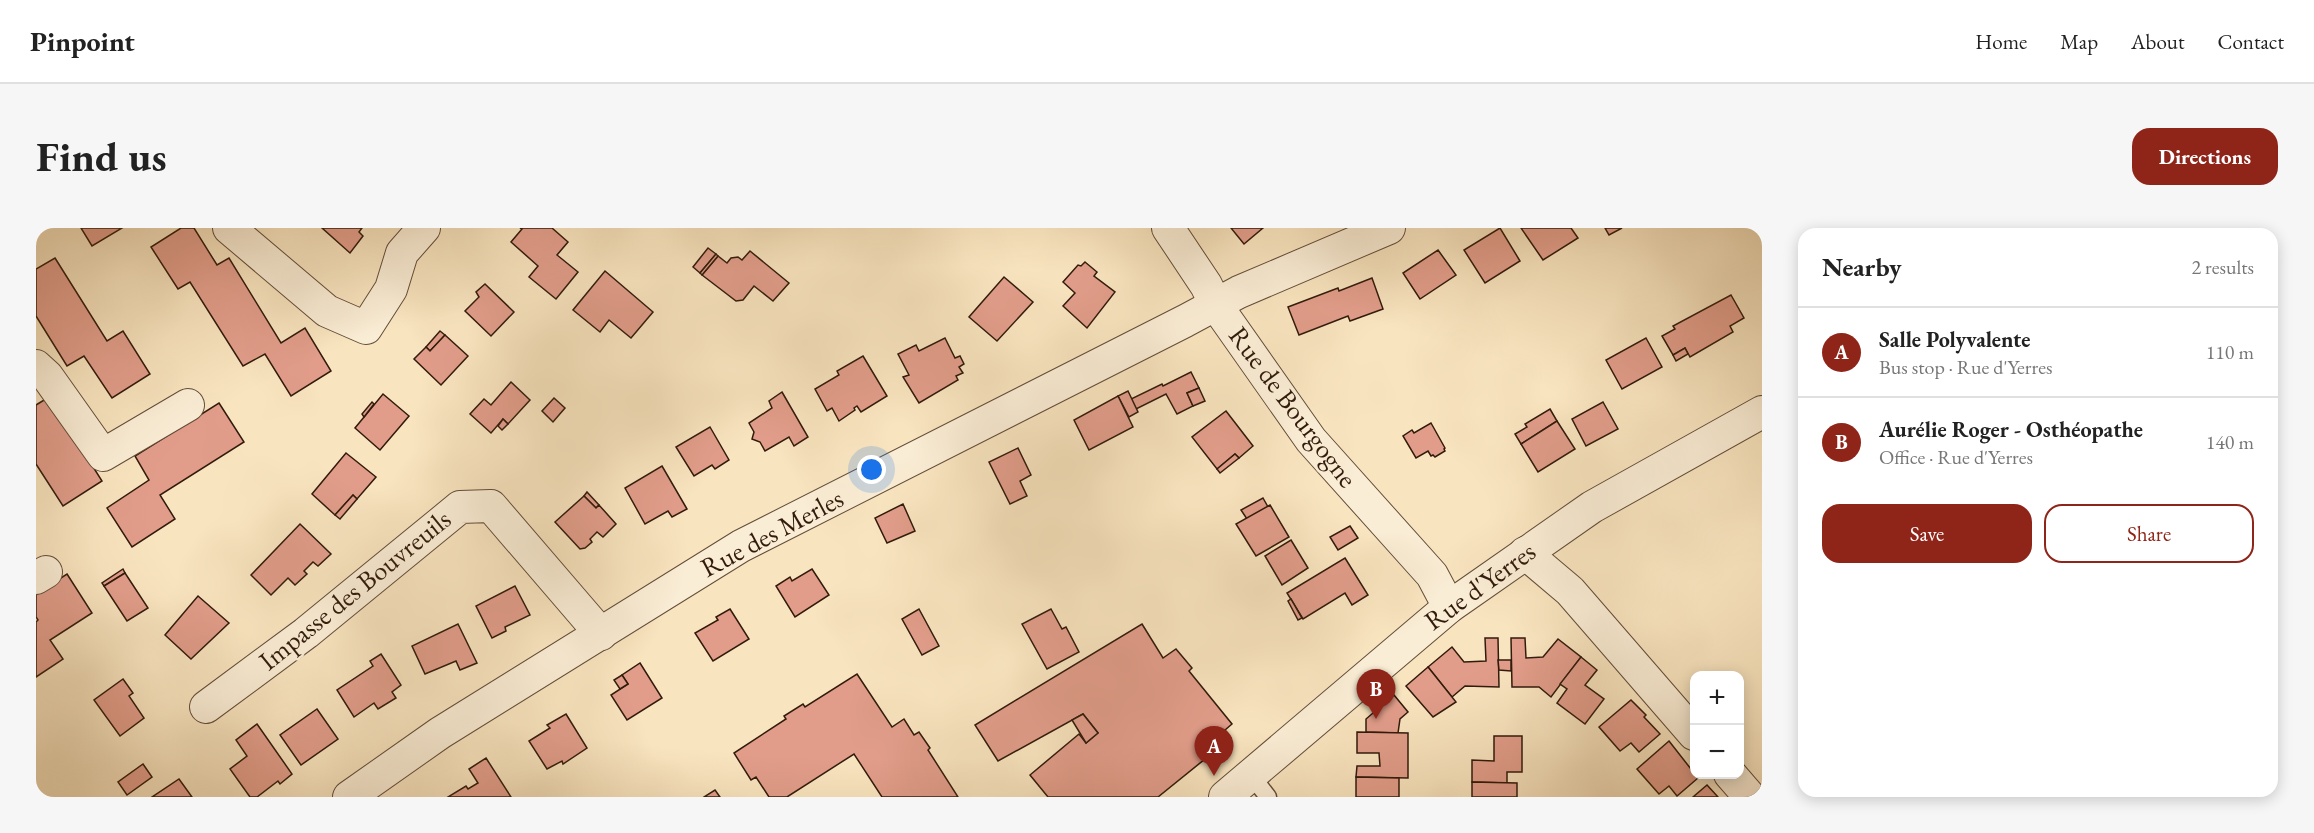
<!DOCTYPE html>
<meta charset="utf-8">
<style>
body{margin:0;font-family:"EB Garamond",serif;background:#f6f6f6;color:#222}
.controls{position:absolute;right:18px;bottom:18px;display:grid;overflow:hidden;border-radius:12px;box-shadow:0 3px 15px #0003}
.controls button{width:54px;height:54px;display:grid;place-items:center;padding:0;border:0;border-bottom:2px solid #e0e0e0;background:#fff;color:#222;font:30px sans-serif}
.you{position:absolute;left:836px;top:242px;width:21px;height:21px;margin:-15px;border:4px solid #fff;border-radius:50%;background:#1a73e8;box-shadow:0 0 0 9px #1a73e833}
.badge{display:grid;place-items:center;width:39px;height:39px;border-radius:50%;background:#8f2418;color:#fff;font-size:20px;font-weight:700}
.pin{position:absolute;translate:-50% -50px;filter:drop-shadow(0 2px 3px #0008)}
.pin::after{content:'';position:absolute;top:32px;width:21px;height:18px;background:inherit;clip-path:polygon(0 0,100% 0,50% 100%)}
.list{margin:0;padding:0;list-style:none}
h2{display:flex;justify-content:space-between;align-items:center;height:78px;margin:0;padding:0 24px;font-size:26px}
h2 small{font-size:20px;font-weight:400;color:#767676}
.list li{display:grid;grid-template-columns:39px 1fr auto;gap:18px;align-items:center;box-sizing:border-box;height:90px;padding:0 24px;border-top:2px solid #e0e0e0}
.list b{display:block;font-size:22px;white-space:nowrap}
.list p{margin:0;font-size:20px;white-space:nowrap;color:#767676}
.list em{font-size:20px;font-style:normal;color:#767676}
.actions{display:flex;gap:12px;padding:18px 24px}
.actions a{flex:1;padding:14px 0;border:2px solid #8f2418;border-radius:18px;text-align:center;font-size:21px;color:#8f2418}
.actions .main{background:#8f2418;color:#fff}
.map{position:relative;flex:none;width:1726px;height:569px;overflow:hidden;border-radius:18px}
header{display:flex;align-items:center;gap:36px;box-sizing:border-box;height:84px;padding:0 30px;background:#fff;border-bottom:2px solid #e0e0e0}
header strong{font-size:28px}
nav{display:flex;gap:33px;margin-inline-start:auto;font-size:21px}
.intro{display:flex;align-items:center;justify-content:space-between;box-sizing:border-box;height:144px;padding:0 36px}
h1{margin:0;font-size:42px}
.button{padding:15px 27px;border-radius:18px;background:#8f2418;color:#fff;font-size:21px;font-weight:700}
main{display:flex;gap:36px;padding:0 36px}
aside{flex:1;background:#fff;border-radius:18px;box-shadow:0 3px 15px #0003}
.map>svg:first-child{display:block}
.building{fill:#e19d8a;stroke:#321b0c;stroke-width:1.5}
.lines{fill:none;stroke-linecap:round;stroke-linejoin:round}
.lane-casing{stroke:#644d39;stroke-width:19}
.street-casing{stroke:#644d39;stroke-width:34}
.lane{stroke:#faedd5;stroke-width:16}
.street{stroke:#faedd5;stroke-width:32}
.labels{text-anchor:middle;stroke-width:5;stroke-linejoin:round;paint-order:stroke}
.street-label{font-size:27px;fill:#321b0c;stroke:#faedd5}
</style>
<header>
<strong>Pinpoint</strong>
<nav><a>Home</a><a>Map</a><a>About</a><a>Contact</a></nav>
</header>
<div class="intro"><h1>Find us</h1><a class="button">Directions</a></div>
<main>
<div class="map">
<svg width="1726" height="569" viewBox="0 0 1726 569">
<rect width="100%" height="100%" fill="#f8e4bf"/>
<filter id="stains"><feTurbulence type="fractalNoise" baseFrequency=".00333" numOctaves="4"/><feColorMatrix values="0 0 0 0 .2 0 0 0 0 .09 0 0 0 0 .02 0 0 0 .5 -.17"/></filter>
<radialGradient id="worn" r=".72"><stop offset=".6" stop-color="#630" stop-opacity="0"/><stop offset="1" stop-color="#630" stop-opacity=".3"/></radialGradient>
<!-- building -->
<g class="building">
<polygon points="45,0 86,0 56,18"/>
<polygon points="145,0 158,0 181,37 193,30 245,115 269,100 295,143 255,168 229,126 207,138 154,54 142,61 115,19"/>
<polygon points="286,0 326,0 323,4 327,8 314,25"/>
<polygon points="484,0 516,0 532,14 521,27 542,44 520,71 493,49 502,38 475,14 486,1"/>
<polygon points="1195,0 1227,0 1208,16"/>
<polygon points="1464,0 1484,33 1449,55 1428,22"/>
<polygon points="1485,0 1535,0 1542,10 1507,32"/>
<polygon points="1569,0 1586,0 1573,7"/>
<polygon points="672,20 680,26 664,45 657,39"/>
<polygon points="1402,22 1420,47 1384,71 1367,45"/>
<polygon points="714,23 753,55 737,73 718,58 707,72 700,73 666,47 682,28 691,35 695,30 702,29 706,32"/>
<polygon points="680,26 682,28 666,47 664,45"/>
<polygon points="19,30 71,113 87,103 114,146 76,170 48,128 31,138 0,88 0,41"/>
<polygon points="1049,34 1061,44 1058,48 1079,64 1051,100 1027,78 1039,65 1027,54 1042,37 1045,38"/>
<polygon points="569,43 617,84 595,110 573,92 564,104 537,82"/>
<polygon points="968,49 997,74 961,113 933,89"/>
<polygon points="1336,50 1347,81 1314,93 1312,88 1263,107 1252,79 1302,60 1303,63"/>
<polygon points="449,56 478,84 455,108 429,83 443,69 440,64"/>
<polygon points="1695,67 1708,90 1694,98 1697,104 1654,129 1649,120 1637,127 1626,108 1639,101 1637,98"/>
<polygon points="404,103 409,107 394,123 390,119"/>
<polygon points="409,107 432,128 405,157 378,131 390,119 394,123"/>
<polygon points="909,110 919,130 924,128 928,136 923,139 927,145 920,148 922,152 883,175 867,149 873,147 862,126 880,117 883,123"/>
<polygon points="1610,110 1626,139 1586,161 1570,132"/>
<polygon points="1649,120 1652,126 1640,133 1637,127"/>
<polygon points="827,128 851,168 825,184 821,178 818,180 819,182 803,193 796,180 791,183 779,161 803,147 801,143"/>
<polygon points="1155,144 1163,160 1151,165 1157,178 1141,186 1130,166 1100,181 1095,171 1126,156 1127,158"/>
<polygon points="475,154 494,172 472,196 467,191 455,205 434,186 448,171 455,177"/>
<polygon points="1163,160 1169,173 1157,178 1151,165"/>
<polygon points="1092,163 1102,184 1093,189 1082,168"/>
<polygon points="746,164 772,209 758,218 753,209 729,223 724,214 716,211 718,204 713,195 736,180 733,173"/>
<polygon points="347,166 373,188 344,222 319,200"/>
<polygon points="1082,168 1097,199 1053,222 1038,192"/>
<polygon points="13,169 66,253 27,278 0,236 0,177"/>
<polygon points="518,170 529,180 517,194 506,183"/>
<polygon points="336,174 338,176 328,189 326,186"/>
<polygon points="1567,174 1582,201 1550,218 1536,191"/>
<polygon points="183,175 208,214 124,267 139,291 96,319 71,280 113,252 99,228"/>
<polygon points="1514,181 1521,193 1485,216 1479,206 1491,199 1489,196"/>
<polygon points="1190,183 1217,218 1203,230 1199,226 1181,241 1156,209"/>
<polygon points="467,191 472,196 466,202 462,198"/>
<polygon points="1521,193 1539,221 1502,244 1485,216"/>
<polygon points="1395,195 1409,220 1408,221 1409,223 1399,229 1397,227 1395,228 1392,223 1380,230 1367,208 1376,202 1378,205"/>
<polygon points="674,199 693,232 679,241 676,237 658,248 640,219"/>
<polygon points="982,220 995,247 984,253 991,268 974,276 953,234"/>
<polygon points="310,225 340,249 321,271 317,267 299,287 276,266"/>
<polygon points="1199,226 1203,230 1184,245 1181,241"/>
<polygon points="626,238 651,281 636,289 632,283 609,296 589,260"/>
<polygon points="551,264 563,277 560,280 548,268"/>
<polygon points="317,267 321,271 304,291 299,287"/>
<polygon points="548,268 560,280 563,277 580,296 567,309 561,304 554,311 556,314 549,320 544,321 519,294"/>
<polygon points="1227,270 1232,279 1211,291 1205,282"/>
<polygon points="867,276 879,303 851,315 839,290"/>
<polygon points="1234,277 1253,309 1220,328 1200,296"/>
<polygon points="264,296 295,326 282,338 277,334 268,343 271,346 259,357 252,350 235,367 215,347"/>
<polygon points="1314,298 1322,310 1302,322 1294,309"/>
<polygon points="1255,312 1272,340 1246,357 1229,328"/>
<polygon points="1309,330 1332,367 1316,377 1309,365 1267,391 1251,365"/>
<polygon points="87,341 89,345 68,358 66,355"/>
<polygon points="776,341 793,367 759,389 740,358 754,349 756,353"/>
<polygon points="89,345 112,380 91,393 68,358"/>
<polygon points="31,346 56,385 14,412 27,431 0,449 0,394 2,392 0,389 0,366"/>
<polygon points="479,358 494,387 469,399 470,403 456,410 440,378"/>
<polygon points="162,368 193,395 155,431 129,407"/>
<polygon points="1255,371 1266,390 1262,392 1252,373"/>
<polygon points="694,381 713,411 677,433 659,405 682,392 680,389"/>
<polygon points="883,381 903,418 886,427 866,391"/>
<polygon points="1015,381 1026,401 1030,399 1043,424 1011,441 986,396"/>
<polygon points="422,396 441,435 424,442 420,433 389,446 376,418"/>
<polygon points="1106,396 1127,430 1140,421 1156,440 1153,443 1196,496 1189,502 1195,510 1122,569 1012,569 994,547 1043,506 1050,515 1062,505 1047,486 962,533 939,497"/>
<polygon points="1449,410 1462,410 1463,459 1429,458 1416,469 1392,439 1416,419 1428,434 1450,433"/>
<polygon points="1475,410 1489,410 1490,430 1507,429 1522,411 1545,429 1515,469 1503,459 1476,459"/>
<polygon points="345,426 365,457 356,464 360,470 342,481 338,475 318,489 301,462 337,438 334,433"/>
<polygon points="1545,429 1561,442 1549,457 1568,471 1549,496 1521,475 1531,461 1524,456"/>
<polygon points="1462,432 1475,432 1475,443 1463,442"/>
<polygon points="604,435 626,470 591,492 575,467 592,456 586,447"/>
<polygon points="1392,439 1420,474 1397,489 1370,458"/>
<polygon points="821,446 856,499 868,491 878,507 883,504 894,520 892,522 922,569 846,569 818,526 751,569 733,569 720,549 715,552 698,525 750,491 748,488 767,476 769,479"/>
<polygon points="586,447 592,456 584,461 578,452"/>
<polygon points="87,451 97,465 93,468 108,490 84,508 58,472"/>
<polygon points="1358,467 1372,484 1364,491 1362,505 1330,504 1330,491"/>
<polygon points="1595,472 1610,487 1608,489 1624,506 1603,524 1595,515 1584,523 1563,499"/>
<polygon points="281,481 302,511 265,537 244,507"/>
<polygon points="530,486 551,520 527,536 526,533 511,541 493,513 514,500 511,497"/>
<polygon points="1047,486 1062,505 1050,515 1036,492"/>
<polygon points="221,496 256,546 244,556 242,553 221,569 214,569 194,541 211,528 200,512"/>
<polygon points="1321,504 1372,505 1372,550 1320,549 1321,538 1344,538 1343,525 1321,525"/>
<polygon points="1458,508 1486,508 1486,544 1471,544 1471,555 1436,554 1436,532 1458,533"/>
<polygon points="1633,513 1662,550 1641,568 1633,558 1623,566 1601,541"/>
<polygon points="450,530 475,569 412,569 430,558 432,561 442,555 433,541"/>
<polygon points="107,536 116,549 91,567 82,554"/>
<polygon points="1320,549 1363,550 1363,569 1320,569"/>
<polygon points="143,551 156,569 116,569"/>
<polygon points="1436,554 1481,555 1481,569 1436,569"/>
<polygon points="1671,557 1682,569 1657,569"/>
<polygon points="679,562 684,569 668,569"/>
</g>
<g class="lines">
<defs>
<polyline id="lane" points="1215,547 1232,569"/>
<g id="street">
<polyline points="193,0 291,83 330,100 355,61 366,25 388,0"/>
<polyline points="1132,0 1170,57 1180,77 1275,212 1396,347 1413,379"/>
<polyline points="0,138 11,148 67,227 152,177"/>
<polyline points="1489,325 1534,363 1658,506"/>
<polyline points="0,350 10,344"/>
<polyline points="170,479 270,405 424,279 455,278 565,406"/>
<polyline points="1694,546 1714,569"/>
<polyline points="313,569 404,505 705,318 1149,93 1203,64 1353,0"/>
<polyline points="1189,569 1413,379 1556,279 1726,184"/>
</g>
</defs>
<!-- lane casing -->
<use href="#lane" class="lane-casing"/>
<!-- street casing -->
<use href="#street" class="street-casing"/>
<!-- lane -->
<use href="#lane" class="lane"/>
<!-- street -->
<use href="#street" class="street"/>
</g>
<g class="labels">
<!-- street labels -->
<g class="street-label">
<text transform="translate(1257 179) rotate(53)" y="9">Rue de Bourgogne</text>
<text transform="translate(736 305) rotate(-28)" y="9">Rue des Merles</text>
<text transform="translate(1444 358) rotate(-36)" y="9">Rue d'Yerres</text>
<text transform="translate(319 362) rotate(-39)" y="9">Impasse des Bouvreuils</text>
</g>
</g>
<rect width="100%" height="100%" filter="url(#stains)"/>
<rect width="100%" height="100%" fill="url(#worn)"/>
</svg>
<div class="controls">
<button>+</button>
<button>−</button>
</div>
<div class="you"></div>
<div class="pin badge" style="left:1178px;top:548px">A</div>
<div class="pin badge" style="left:1340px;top:491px">B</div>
</div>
<aside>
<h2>Nearby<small>2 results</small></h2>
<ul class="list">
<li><span class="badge">A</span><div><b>Salle Polyvalente</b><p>Bus stop · Rue d'Yerres</p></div><em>110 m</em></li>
<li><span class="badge">B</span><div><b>Aurélie Roger - Osthéopathe</b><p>Office · Rue d'Yerres</p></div><em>140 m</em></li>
</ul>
<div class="actions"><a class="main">Save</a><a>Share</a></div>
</aside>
</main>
